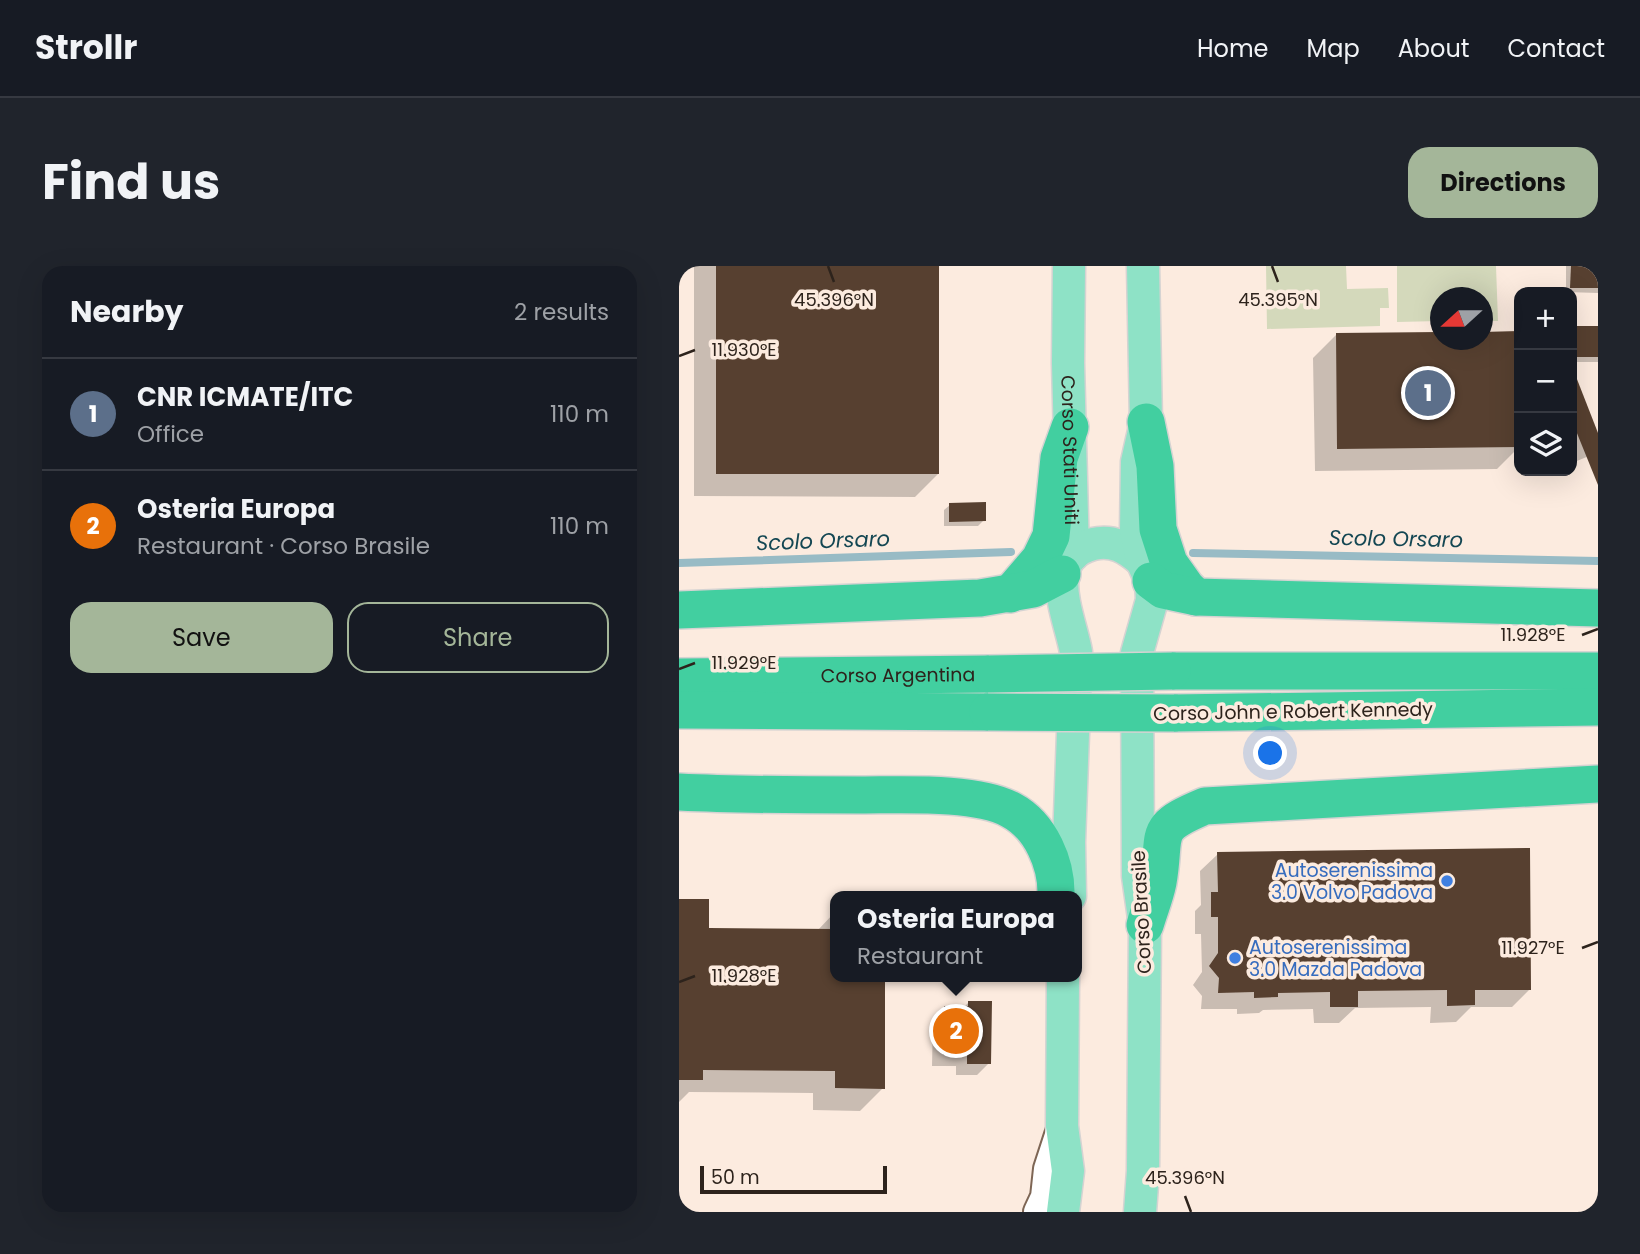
<!DOCTYPE html>
<meta charset="utf-8">
<style>
body{margin:0;font-family:Poppins,sans-serif;background:#20242c;color:#f1f3f6}
.controls{position:absolute;right:21px;top:21px;display:grid;overflow:hidden;border-radius:14px;box-shadow:0 7px 28px #0002}
.controls button{width:63px;height:63px;display:grid;place-items:center;padding:0;border:0;border-bottom:2px solid #363941;background:#171b24;color:#f1f3f6;font:35px sans-serif}
.compass{position:absolute;left:751px;top:21px;width:63px;height:63px;border-radius:50%;background:#171b24;box-shadow:0 7px 28px #0002;rotate:249deg}
.scale{position:absolute;left:21px;bottom:18px;width:187px;box-sizing:border-box;padding-left:7px;border:4px solid #2d231c;border-top:0;font-size:19px;line-height:24px;white-space:nowrap;color:#2d231c;-webkit-text-stroke:5px #fcebdf;paint-order:stroke}
.you{position:absolute;left:592px;top:488px;width:24px;height:24px;margin:-18px;border:5px solid #fff;border-radius:50%;background:#1a73e8;box-shadow:0 0 0 10px #1a73e833}
.badge{display:grid;place-items:center;width:46px;height:46px;border-radius:50%;background:#a4b699;color:#fff;font-size:23px;font-weight:700}
.pin{position:absolute;translate:-50% -50%;border:4px solid #fff;box-shadow:0 2px 7px #0006}
.popup{position:absolute;left:151px;top:625px;width:252px;height:91px;box-sizing:border-box;display:grid;place-content:center;border-radius:14px;background:#171b24;filter:drop-shadow(0 2px 5px #0005);font-size:23px;white-space:nowrap;color:#9ea1a6}
.popup b{font-size:26px;color:#f1f3f6}
.popup::after{content:'';position:absolute;left:50%;top:100%;margin-left:-14px;border:14px solid transparent;border-top-color:#171b24}
.list{margin:0;padding:0;list-style:none}
h2{display:flex;justify-content:space-between;align-items:center;height:91px;margin:0;padding:0 28px;font-size:30px}
h2 small{font-size:23px;font-weight:400;color:#9ea1a6}
.list li{display:grid;grid-template-columns:46px 1fr auto;gap:21px;align-items:center;box-sizing:border-box;height:112px;padding:0 28px;border-top:2px solid #363941}
.list b{display:block;font-size:26px;white-space:nowrap}
.list p{margin:0;font-size:23px;white-space:nowrap;color:#9ea1a6}
.list em{font-size:23px;font-style:normal;color:#9ea1a6}
.actions{display:flex;gap:14px;padding:21px 28px}
.actions a{flex:1;padding:16px 0;border:2px solid #a4b699;border-radius:21px;text-align:center;font-size:24px;color:#a4b699}
.actions .main{background:#a4b699;color:#111}
.icon{flex:none;width:38px;height:38px;fill:none;stroke:currentColor;stroke-width:2;stroke-linecap:round;stroke-linejoin:round}
.map{position:relative;flex:none;width:919px;height:946px;overflow:hidden;border-radius:21px}
header{display:flex;align-items:center;gap:42px;box-sizing:border-box;height:98px;padding:0 35px;background:#171b24;border-bottom:2px solid #363941}
header strong{font-size:33px}
nav{display:flex;gap:38px;margin-inline-start:auto;font-size:24px}
.intro{display:flex;align-items:center;justify-content:space-between;box-sizing:border-box;height:168px;padding:0 42px}
h1{margin:0;font-size:49px}
.button{padding:18px 32px;border-radius:21px;background:#a4b699;color:#111;font-size:24px;font-weight:700}
main{display:flex;gap:42px;padding:0 42px}
aside{flex:1;background:#171b24;border-radius:21px;box-shadow:0 7px 28px #0002}
.map>svg:first-child{display:block}
.green{fill:#d4d9bb}
.shadow{fill:#0003}
.lines{fill:none;stroke-linecap:round;stroke-linejoin:round}
.stream{stroke:#98bbc5;stroke-width:8}
.building{fill:#574030}
.secondary-casing{stroke:#7e6655;stroke-width:32}
.primary-casing{stroke:#d5d3d2;stroke-width:35}
.highway-casing{stroke:#d5d3d2;stroke-width:40}
.secondary{stroke:#fff;stroke-width:28}
.primary{stroke:#8ee2c6;stroke-width:32}
.highway{stroke:#42cfa0;stroke-width:37}
.highway-bridge-casing{stroke:#d5d3d2;stroke-width:40;stroke-linecap:butt}
.highway-bridge{stroke:#42cfa0;stroke-width:37}
.ticks{fill:none;stroke:#2d231c;stroke-width:2.5}
.shop-dot{fill:#3f7fe0;stroke:#fcebdf;stroke-width:2.5}
.labels{text-anchor:middle;stroke-width:7;stroke-linejoin:round;paint-order:stroke}
.street-label{font-size:19px;fill:#2d231c;stroke:#fcebdf}
.shop-label{font-size:19px;fill:#366cbe;stroke:#fcebdf;text-anchor:end}
.water-label{font-size:21px;font-style:italic;fill:#144753;stroke:#fcebdf}
.ticks-label{font-size:18px;text-anchor:middle;fill:#2d231c;stroke:#fcebdf;stroke-width:7;stroke-linejoin:round;paint-order:stroke}
</style>
<header>
<strong>Strollr</strong>
<nav><a>Home</a><a>Map</a><a>About</a><a>Contact</a></nav>
</header>
<div class="intro"><h1>Find us</h1><a class="button">Directions</a></div>
<main>
<aside>
<h2>Nearby<small>2 results</small></h2>
<ul class="list">
<li><span class="badge" style="background:#5c6f8a">1</span><div><b>CNR ICMATE/ITC</b><p>Office</p></div><em>110 m</em></li>
<li><span class="badge" style="background:#e8710a">2</span><div><b>Osteria Europa</b><p>Restaurant · Corso Brasile</p></div><em>110 m</em></li>
</ul>
<div class="actions"><a class="main">Save</a><a>Share</a></div>
</aside>
<div class="map">
<svg width="919" height="946" viewBox="0 0 919 946">
<rect width="100%" height="100%" fill="#fcebdf"/>
<!-- green -->
<g class="green">
<polygon points="587,0 667,0 668,23 709,22 710,42 701,42 701,60 588,63"/>
<polygon points="718,0 817,0 819,55 804,55 804,32 762,32 761,55 718,56"/>
</g>
<!-- shadow -->
<g class="shadow">
<polygon points="15,0 258,0 259,208 236,231 15,230"/>
<polygon points="887,0 919,0 919,27 887,26"/>
<rect x="893" y="62" width="26" height="34"/>
<polygon points="840,67 840,181 818,203 636,205 634,92 657,69 762,68 762,74 804,74 804,68"/>
<polygon points="904,134 919,172 919,181 910,190 893,197 893,139"/>
<polygon points="271,239 305,254 299,260 265,260 265,244"/>
<polygon points="539,588 851,723 833,741 792,741 777,756 751,757 752,741 676,742 660,757 635,757 634,743 584,744 580,747 558,748 558,743 522,743 523,730 514,719 523,706 522,668 516,668 516,645 522,639 521,605"/>
<polygon points="0,635 28,664 138,665 156,646 156,711 205,711 204,822 181,845 134,844 134,827 10,826 0,836"/>
<polygon points="289,737 310,797 298,809 277,809 277,800 253,800 254,754 266,742 284,742"/>
</g>
<g class="lines">
<!-- stream -->
<g class="stream">
<polyline points="514,287 919,295"/>
<polyline points="0,297 332,286"/>
</g>
</g>
<!-- building -->
<g class="building">
<rect x="37" y="0" width="223" height="208"/>
<polygon points="892,0 919,0 919,22 891,22"/>
<rect x="893" y="60" width="26" height="31"/>
<polygon points="840,65 840,181 658,183 657,67 761,66 761,74 803,74 803,66"/>
<polygon points="894,103 919,167 919,219 893,155"/>
<polygon points="307,236 307,255 270,256 270,237"/>
<polygon points="851,582 852,724 796,724 796,739 768,740 768,724 679,725 679,741 651,741 651,726 599,727 599,731 575,732 575,726 539,727 540,712 530,700 539,687 539,651 532,651 532,626 539,626 538,586"/>
<polygon points="0,633 30,633 30,662 156,663 156,711 206,711 206,823 156,822 156,805 24,804 24,814 0,814"/>
<polygon points="289,735 313,735 312,798 288,798 288,789 264,789 265,740 289,740"/>
</g>
<g class="lines">
<defs>
<polyline id="secondary" points="359,946 366,931 369,903 383,860"/>
<g id="primary">
<path id="s1" d="M390,0L389,97L394,289"/>
<path d="M391,630L390,576L397,386C391,351 361,292 414,278C434,273 448,282 463,295"/>
<polyline points="384,946 389,905 383,860 384,711"/>
<polyline points="461,946 464,905 466,659 459,610 458,387 473,334 472,315 463,295 457,265 458,196 467,156 464,0"/>
</g>
<g id="highway">
<polyline points="467,156 476,200 479,263 490,297 507,321 517,331"/>
<polyline points="472,315 484,324 517,331 919,342"/>
<polyline points="331,328 361,293 372,270 380,192 391,161"/>
<polyline points="0,344 301,332 354,323 383,308"/>
<polyline points="493,405 919,405"/>
<path id="s2" d="M0,411L310,408"/>
<polyline points="0,444 309,446"/>
<polyline points="495,447 919,441"/>
<path d="M0,526C61,529 122,529 183,529C222,529 298,525 332,544C362,560 378,598 377,630"/>
<path d="M466,659C470,645 476,631 479,616C488,566 471,563 526,540L919,518"/>
</g>
</defs>
<!-- secondary casing -->
<use href="#secondary" class="secondary-casing"/>
<!-- primary casing -->
<use href="#primary" class="primary-casing"/>
<!-- highway casing -->
<use href="#highway" class="highway-casing"/>
<!-- secondary -->
<use href="#secondary" class="secondary"/>
<!-- primary -->
<use href="#primary" class="primary"/>
<!-- highway -->
<use href="#highway" class="highway"/>
<defs>
<g id="highway-bridge">
<polyline points="310,408 493,405"/>
<polyline points="309,446 495,447"/>
</g>
</defs>
<!-- highway-bridge casing -->
<use href="#highway-bridge" class="highway-bridge-casing"/>
<!-- highway-bridge -->
<use href="#highway-bridge" class="highway-bridge"/>
</g>
<!-- ticks -->
<path class="ticks" d="M149,0L155,16M593,0L599,16M0,90L16,84M903,369L919,363M0,403L16,397M903,682L919,676M0,716L16,710M506,930L512,946"/>
<!-- markers -->
<g class="shop-dot">
<circle cx="768" cy="615" r="7"/>
<circle cx="556" cy="692" r="7"/>
</g>
<g class="labels">
<!-- street labels -->
<g class="street-label">
<text dy="7" stroke="none"><textPath href="#s1" startOffset="184">Corso Stati Uniti</textPath></text>
<text dy="7" stroke="none"><textPath href="#s2" startOffset="219">Corso Argentina</textPath></text>
<text transform="translate(614 445) rotate(-1)" y="7">Corso John e Robert Kennedy</text>
<text transform="translate(462 646) rotate(-93)" y="7">Corso Brasile</text>
</g>
<!-- shop labels -->
<g class="shop-label">
<text x="754" y="611">Autoserenissima<tspan x="754" dy="22">3.0 Volvo Padova</tspan></text>
<text x="570" y="688" text-anchor="start">Autoserenissima<tspan x="570" dy="22">3.0 Mazda Padova</tspan></text>
</g>
<!-- water labels -->
<g class="water-label">
<text transform="translate(717 273) rotate(1)" y="7">Scolo Orsaro</text>
<text transform="translate(144 275) rotate(-2)" y="7">Scolo Orsaro</text>
</g>
</g>
<g class="ticks-label">
<text x="599" y="40">45.395°N</text>
<text x="155" y="40">45.396°N</text>
<text x="65" y="90">11.930°E</text>
<text x="854" y="375">11.928°E</text>
<text x="65" y="403">11.929°E</text>
<text x="854" y="688">11.927°E</text>
<text x="65" y="716">11.928°E</text>
<text x="506" y="918">45.396°N</text>
</g>
</svg>
<div class="controls">
<button>+</button>
<button>−</button>
<button><svg class="icon" aria-label="layers" viewBox="0 0 24 24"><path d="M12 4l9 5-9 5-9-5zM3 14l9 5 9-5"/></svg></button>
</div>
<svg class="compass" viewBox="-18 -18 36 36"><path d="M0-13l5 13h-10z" fill="#e53935"/><path d="M0 13l5-13h-10z" fill="#9ea1a6"/></svg>
<div class="scale">50 m</div>
<div class="you"></div>
<div class="pin badge" style="left:749px;top:127px;background:#5c6f8a">1</div>
<div class="pin badge" style="left:277px;top:765px;background:#e8710a">2</div>
<div class="popup"><b>Osteria Europa</b>Restaurant</div>
</div>
</main>
